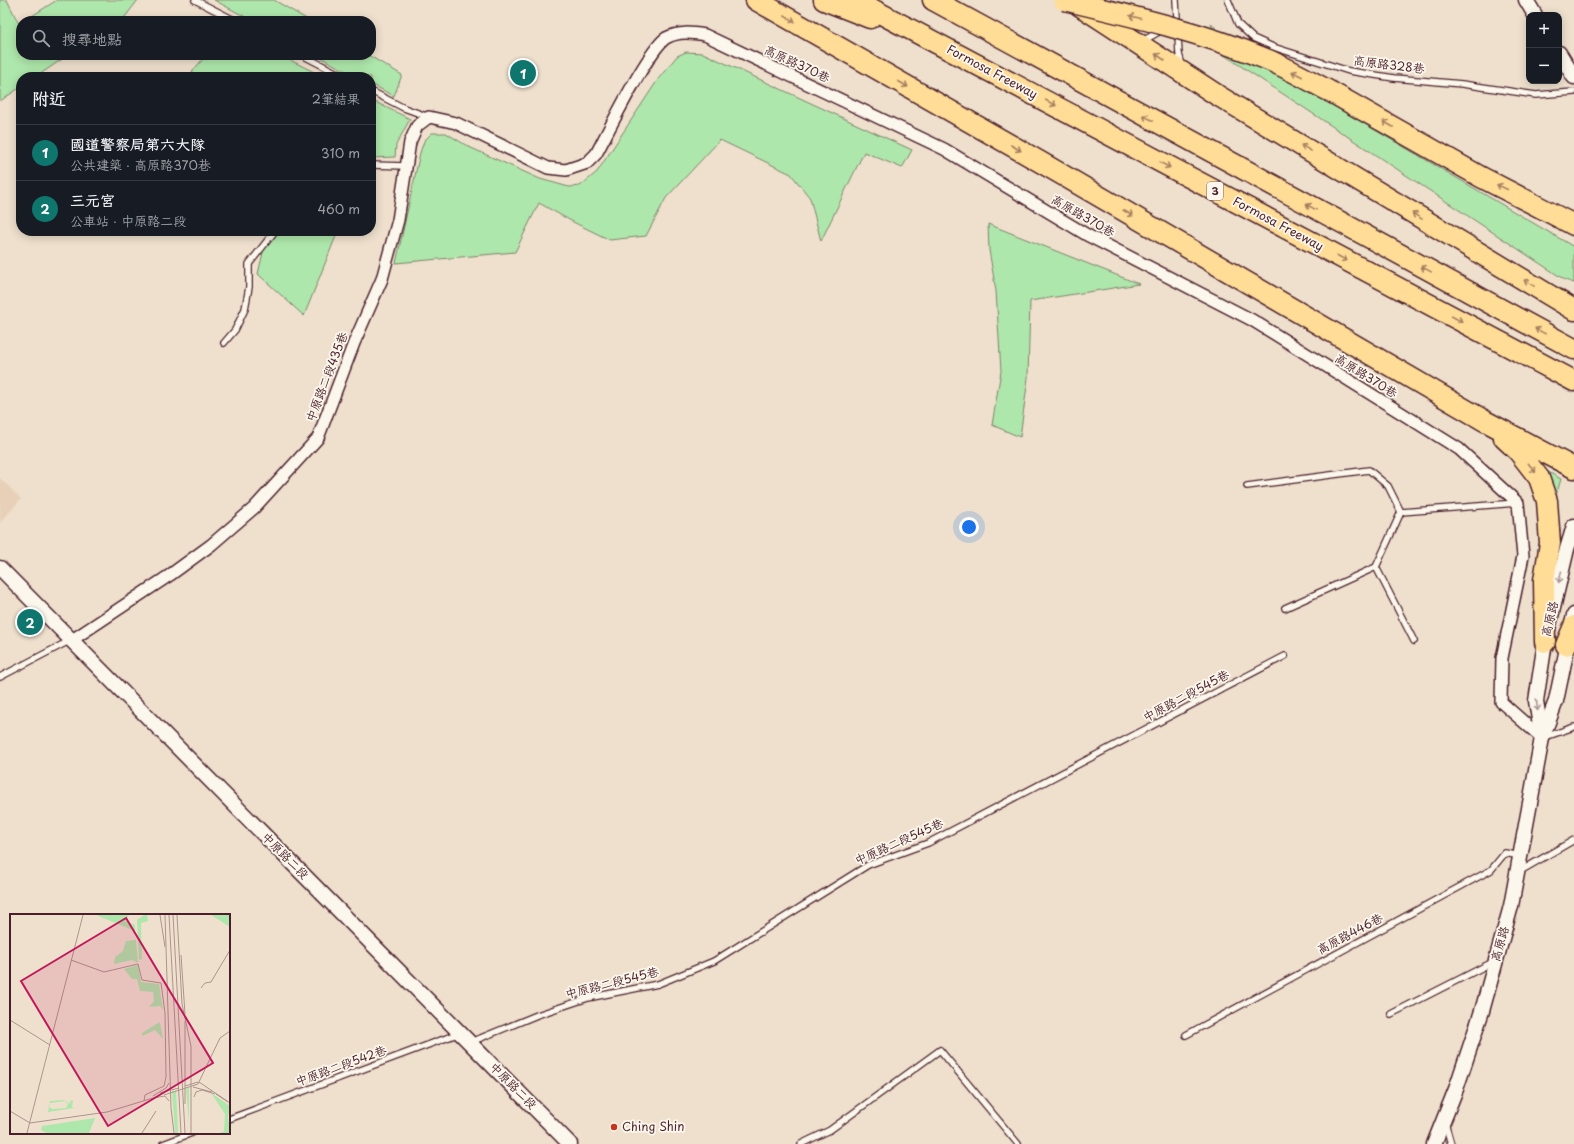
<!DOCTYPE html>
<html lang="zh-TW">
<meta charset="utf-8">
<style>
body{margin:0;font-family:"Playpen Sans","LXGW WenKai TC",sans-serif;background:#242831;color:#f1f3f6}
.controls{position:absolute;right:12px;top:12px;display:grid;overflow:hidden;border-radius:8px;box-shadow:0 2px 10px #0003}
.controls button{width:36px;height:36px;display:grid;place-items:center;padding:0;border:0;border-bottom:1px solid #363941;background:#171b24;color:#f1f3f6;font:20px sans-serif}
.you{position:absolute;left:969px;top:527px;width:14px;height:14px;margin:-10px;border:3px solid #fff;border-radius:50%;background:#1a73e8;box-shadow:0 0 0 6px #1a73e833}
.badge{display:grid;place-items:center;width:26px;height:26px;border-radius:50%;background:#0f766e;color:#fff;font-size:13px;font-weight:700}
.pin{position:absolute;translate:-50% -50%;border:2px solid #fff;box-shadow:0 1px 4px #0006}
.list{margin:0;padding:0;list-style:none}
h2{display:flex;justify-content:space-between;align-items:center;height:52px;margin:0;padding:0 16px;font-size:17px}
h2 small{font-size:13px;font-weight:400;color:#9ea1a6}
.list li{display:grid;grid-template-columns:26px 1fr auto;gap:12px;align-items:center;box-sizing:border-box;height:56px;padding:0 16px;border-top:1px solid #363941}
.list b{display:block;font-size:15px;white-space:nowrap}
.list p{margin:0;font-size:13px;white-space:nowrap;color:#9ea1a6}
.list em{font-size:13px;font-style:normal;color:#9ea1a6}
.icon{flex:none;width:22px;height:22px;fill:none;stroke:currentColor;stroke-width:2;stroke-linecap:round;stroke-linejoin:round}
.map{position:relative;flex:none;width:1574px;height:1144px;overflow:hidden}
.search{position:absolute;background:#171b24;box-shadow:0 2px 10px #0003;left:16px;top:16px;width:360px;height:44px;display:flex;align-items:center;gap:10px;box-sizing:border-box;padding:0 14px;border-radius:16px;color:#9ea1a6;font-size:15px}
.panel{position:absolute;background:#171b24;box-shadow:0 2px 10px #0003;left:16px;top:72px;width:360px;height:164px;border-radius:16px}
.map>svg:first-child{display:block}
.built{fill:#e7d0b7}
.green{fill:#aee7ab;stroke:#7c836b}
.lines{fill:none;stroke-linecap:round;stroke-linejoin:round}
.service-casing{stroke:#4a1f2b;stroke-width:8}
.minor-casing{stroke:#4a1f2b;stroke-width:14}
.tertiary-casing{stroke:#4a1f2b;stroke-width:17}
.motorway-casing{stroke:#4a1f2b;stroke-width:23}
.service{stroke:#fbf7ec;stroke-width:5.5}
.minor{stroke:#fbf7ec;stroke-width:11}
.tertiary{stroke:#fbf7ec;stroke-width:14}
.motorway{stroke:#ffdd96;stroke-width:20}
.motorway-bridge-casing{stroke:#4a1f2b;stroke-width:23;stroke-linecap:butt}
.motorway-bridge{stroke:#ffdd96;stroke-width:20}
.oneway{stroke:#a47e60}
.oneway2{stroke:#ab9695}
.poi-dot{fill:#c8321e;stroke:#fbf7ec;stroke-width:1.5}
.labels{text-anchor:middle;stroke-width:3.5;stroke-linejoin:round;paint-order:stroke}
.shield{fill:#fbf7ec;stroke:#7f6065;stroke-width:1}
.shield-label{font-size:11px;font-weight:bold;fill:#4a1f2b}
.street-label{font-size:12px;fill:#4a1f2b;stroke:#fbf7ec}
.poi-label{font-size:12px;fill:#4a1f2b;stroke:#fbf7ec;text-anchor:start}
.inset-road{fill:none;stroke:#ad938c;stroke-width:1}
.view{fill:#c2185b;fill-opacity:0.15;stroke:#c2185b;stroke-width:2}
.inset-edge{fill:none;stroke:#4a1f2b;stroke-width:2}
</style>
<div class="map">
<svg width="1574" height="1144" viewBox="0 0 1574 1144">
<rect width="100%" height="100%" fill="#efe0cd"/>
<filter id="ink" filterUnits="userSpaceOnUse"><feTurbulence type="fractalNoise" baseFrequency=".025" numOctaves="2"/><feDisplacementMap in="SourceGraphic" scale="8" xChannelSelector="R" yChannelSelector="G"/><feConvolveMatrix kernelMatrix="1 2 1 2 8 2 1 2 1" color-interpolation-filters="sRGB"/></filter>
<g filter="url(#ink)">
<!-- built -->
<polygon class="built" points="0,478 21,499 0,523"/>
<!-- green -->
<g class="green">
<polygon points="0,0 7,0 19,24 21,23 21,55 68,55 36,77 21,77 21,87 0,101"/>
<polygon points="57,0 138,0 125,17 118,21 24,21"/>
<polygon points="214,0 274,0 310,21 253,21"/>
<polygon points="1211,24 1251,57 1574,247 1574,283 1565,280 1221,53"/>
<polygon points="686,52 703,53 912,150 902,168 864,152 821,241 810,198 791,174 720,140 666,198 646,236 610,240 573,222 539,203 515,252 396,263 420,153 424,141 432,133 446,133 469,147 540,179 569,187 580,186 597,172 659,78 677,56"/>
<polygon points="206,55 280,55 324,77 188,77"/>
<polygon points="316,55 368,55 402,75 394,96 371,84 371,77 357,77"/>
<polygon points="371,100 410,119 396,145 395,157 371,158"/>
<polygon points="988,224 1139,284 1030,301 1028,378 1020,437 992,425 1001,371 996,291 989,250"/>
<polygon points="268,231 338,231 304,316 258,274"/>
<polygon points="1543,469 1561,479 1553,506"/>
</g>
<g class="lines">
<defs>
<g id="service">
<polyline points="195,0 236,21"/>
<polyline points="1176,0 1179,54 1182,65"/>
<polyline points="1228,0 1238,24 1253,38 1273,47 1349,71 1394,78 1462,84 1536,95 1574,92"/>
<polyline points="1141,42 1162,30"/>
<polyline points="302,55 345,77"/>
<polyline points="371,91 404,108 429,117"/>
<polyline points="371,165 406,166"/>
<polyline points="224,343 235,330 245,309 249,287 249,264 275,231"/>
<polyline points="1247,486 1369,470 1388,486 1401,512 1517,503"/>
<polyline points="1376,567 1414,641"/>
<polyline points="1285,608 1376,567 1401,512"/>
<polyline points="0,677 71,640"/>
<polyline points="1545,737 1574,727"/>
<polyline points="1520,871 1574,840"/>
<polyline points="1391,1014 1493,962"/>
<polyline points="1186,1035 1491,870 1505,853 1520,856"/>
<polyline points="471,1042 537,1015 588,998 658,984 714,961 868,865 928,843 1285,656"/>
<polyline points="229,1119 460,1033"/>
<polyline points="1445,1123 1451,1144"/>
<polyline points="163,1144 192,1133"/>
<polyline points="801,1144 830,1130 940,1050 1018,1144"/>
</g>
<path id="minor" d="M72,640L170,575L211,545L254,508L318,438L354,343L382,279L398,220L410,142L417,126L429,117L456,123L548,168L566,170L587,163L596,154C609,130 648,50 666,38C679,31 692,33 705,35L944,149L1087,235L1252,320L1459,449L1518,503L1523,556L1502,658L1501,702L1542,738"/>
<g id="tertiary">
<polyline points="1526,0 1535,15"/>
<polyline points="1559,53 1574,77"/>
<polyline points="0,568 570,1144"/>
<polyline points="1542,738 1536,701 1545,642 1567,549 1574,526"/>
<polyline points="1434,1144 1456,1089 1482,1011 1511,906 1542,738 1556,701 1574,615"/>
</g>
<g id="motorway">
<polyline points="756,0 1049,167 1485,421 1574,468"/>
<polyline points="824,0 870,18"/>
<polyline points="855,0 1574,381"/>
<polyline points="933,0 1574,349"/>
<polyline points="1079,5 1217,95 1574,310"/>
<polyline points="1331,92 1481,177 1574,225"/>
<polyline points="1504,438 1518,451 1539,478 1547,501 1550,543 1544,580 1545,642"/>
<polyline points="1566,645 1574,626"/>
</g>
</defs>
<!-- service casing -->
<use href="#service" class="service-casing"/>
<!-- minor casing -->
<use href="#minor" class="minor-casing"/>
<!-- tertiary casing -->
<use href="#tertiary" class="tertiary-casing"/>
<!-- motorway casing -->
<use href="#motorway" class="motorway-casing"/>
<!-- service -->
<use href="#service" class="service"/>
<!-- minor -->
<use href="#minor" class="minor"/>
<!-- tertiary -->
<use href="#tertiary" class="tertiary"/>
<!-- motorway -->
<use href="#motorway" class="motorway"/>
<defs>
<path id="motorway-bridge" d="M1064,0C1132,16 1201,32 1266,59C1288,68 1310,81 1331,92"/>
</defs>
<!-- motorway-bridge casing -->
<use href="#motorway-bridge" class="motorway-bridge-casing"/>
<!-- motorway-bridge -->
<use href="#motorway-bridge" class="motorway-bridge"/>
</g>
<!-- one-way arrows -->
<defs><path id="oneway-shaft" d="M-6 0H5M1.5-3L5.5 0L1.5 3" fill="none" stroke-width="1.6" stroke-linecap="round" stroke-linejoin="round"/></defs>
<g class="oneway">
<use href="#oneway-shaft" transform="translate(1135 17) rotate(-166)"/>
<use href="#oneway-shaft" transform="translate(790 19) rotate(30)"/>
<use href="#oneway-shaft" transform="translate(1160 57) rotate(-147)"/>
<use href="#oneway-shaft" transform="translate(1297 74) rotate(-153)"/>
<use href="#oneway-shaft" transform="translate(903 84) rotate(30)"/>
<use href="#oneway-shaft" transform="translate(1051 103) rotate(28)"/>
<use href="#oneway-shaft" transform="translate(1148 118) rotate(-151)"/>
<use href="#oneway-shaft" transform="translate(1388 124) rotate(-150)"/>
<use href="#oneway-shaft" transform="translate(1016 148) rotate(30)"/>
<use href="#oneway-shaft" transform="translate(1306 148) rotate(-149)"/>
<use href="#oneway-shaft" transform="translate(1165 165) rotate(28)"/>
<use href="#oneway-shaft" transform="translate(1502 187) rotate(-155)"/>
<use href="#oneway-shaft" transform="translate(1311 207) rotate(-151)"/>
<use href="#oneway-shaft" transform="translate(1128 213) rotate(30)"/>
<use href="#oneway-shaft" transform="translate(1417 216) rotate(-149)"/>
<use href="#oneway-shaft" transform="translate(1342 258) rotate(28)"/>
<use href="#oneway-shaft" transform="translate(1426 269) rotate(-151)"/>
<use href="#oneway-shaft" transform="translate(1529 283) rotate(-149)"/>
<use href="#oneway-shaft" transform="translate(1457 319) rotate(28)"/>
<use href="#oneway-shaft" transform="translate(1540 331) rotate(-151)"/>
<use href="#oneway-shaft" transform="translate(1532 468) rotate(52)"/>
</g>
<g class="oneway2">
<use href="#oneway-shaft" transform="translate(1560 577) rotate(104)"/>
<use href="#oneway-shaft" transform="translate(1537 705) rotate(84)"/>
</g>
</g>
<!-- markers -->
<circle class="poi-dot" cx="614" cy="1127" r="4"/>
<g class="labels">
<!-- shield labels -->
<rect class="shield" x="1207" y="182" width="16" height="18" rx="3"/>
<g class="shield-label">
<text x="1215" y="195">3</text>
</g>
<!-- street labels -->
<g class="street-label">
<text transform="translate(797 64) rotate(25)" y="4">高原路370巷</text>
<text transform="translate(1389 65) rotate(7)" y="4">高原路328巷</text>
<text transform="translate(992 72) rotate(28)" y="4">Formosa Freeway</text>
<text transform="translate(1083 216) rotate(30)" y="4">高原路370巷</text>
<text transform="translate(1278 224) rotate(28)" y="4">Formosa Freeway</text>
<text transform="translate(1366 376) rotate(32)" y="4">高原路370巷</text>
<text transform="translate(327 377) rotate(-69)" y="4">中原路二段435巷</text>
<text transform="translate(1550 619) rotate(-77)" y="4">高原路</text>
<text transform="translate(1186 696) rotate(-28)" y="4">中原路二段545巷</text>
<text transform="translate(899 842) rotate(-24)" y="4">中原路二段545巷</text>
<text transform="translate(285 856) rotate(45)" y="4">中原路二段</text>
<text transform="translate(1350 934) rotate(-28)" y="4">高原路446巷</text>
<text transform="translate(1500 944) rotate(-74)" y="4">高原路</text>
<text transform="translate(612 983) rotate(-14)" y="4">中原路二段545巷</text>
<text transform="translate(341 1066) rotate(-20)" y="4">中原路二段542巷</text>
<text transform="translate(513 1086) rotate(45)" y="4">中原路二段</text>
</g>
<!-- poi labels -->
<g class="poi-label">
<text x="622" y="1131">Ching Shin</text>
</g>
</g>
<!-- overview -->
<g transform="translate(10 914)">
<rect width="220" height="220" fill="#efe0cd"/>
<path d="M86,1H119L115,7L125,11V17ZM134,1H137L138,7L131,9L132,45L129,46L127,6ZM201,1H220V13ZM126,26L128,49L122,46L104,50L105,43L113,37L116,27ZM128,51L131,68L149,70L153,96L150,92L139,93L144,87L143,78L130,77L127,65H122L114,55ZM150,108L153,125L145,116L132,122V119ZM179,173V209L180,219L176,175ZM162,177H166L168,219H165ZM201,179L220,192L218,203L220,219H210L214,217L215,200ZM54,186L60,190V187L63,186L62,193L64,194L38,198L40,187ZM55,187L58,190L56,194L42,195L38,192L40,189ZM85,204L79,219H36L31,216L32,212Z" fill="#aee7ab" fill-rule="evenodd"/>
<path class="inset-road" d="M150,1L155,33M155,1L161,194L164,219M159,1L171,219M163,1L175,219M167,1L172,90L181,132V219M171,41L175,100M61,46L94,58L128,50L132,66L151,69L155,99L156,163L154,172L135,181L134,187M191,74L195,69L201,68L220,36M0,106L40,131M189,168L220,189M175,172L188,168M183,173L202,178M150,179L169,174M206,180L218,188M154,181L188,170L210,124L220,117M143,182L156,174L159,169M184,183L186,178L192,176L205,180M143,184L155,182L159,187M175,190V107M0,197L20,209M20,209L97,198L143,184M17,219L73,1M132,219L146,197"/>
<path class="view" d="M116,4L203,149L98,212L11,67Z"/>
<rect width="220" height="220" class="inset-edge"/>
</g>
</svg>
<div class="controls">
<button>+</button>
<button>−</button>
</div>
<div class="you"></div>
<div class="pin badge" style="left:523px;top:73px">1</div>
<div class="pin badge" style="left:30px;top:622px">2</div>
<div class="search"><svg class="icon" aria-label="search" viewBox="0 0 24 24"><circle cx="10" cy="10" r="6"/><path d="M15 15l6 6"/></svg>搜尋地點</div>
<section class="panel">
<h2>附近<small>2筆結果</small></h2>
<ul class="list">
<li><span class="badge">1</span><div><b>國道警察局第六大隊</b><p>公共建築 · 高原路370巷</p></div><em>310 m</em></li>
<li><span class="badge">2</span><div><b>三元宮</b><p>公車站 · 中原路二段</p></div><em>460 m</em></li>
</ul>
</section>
</div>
